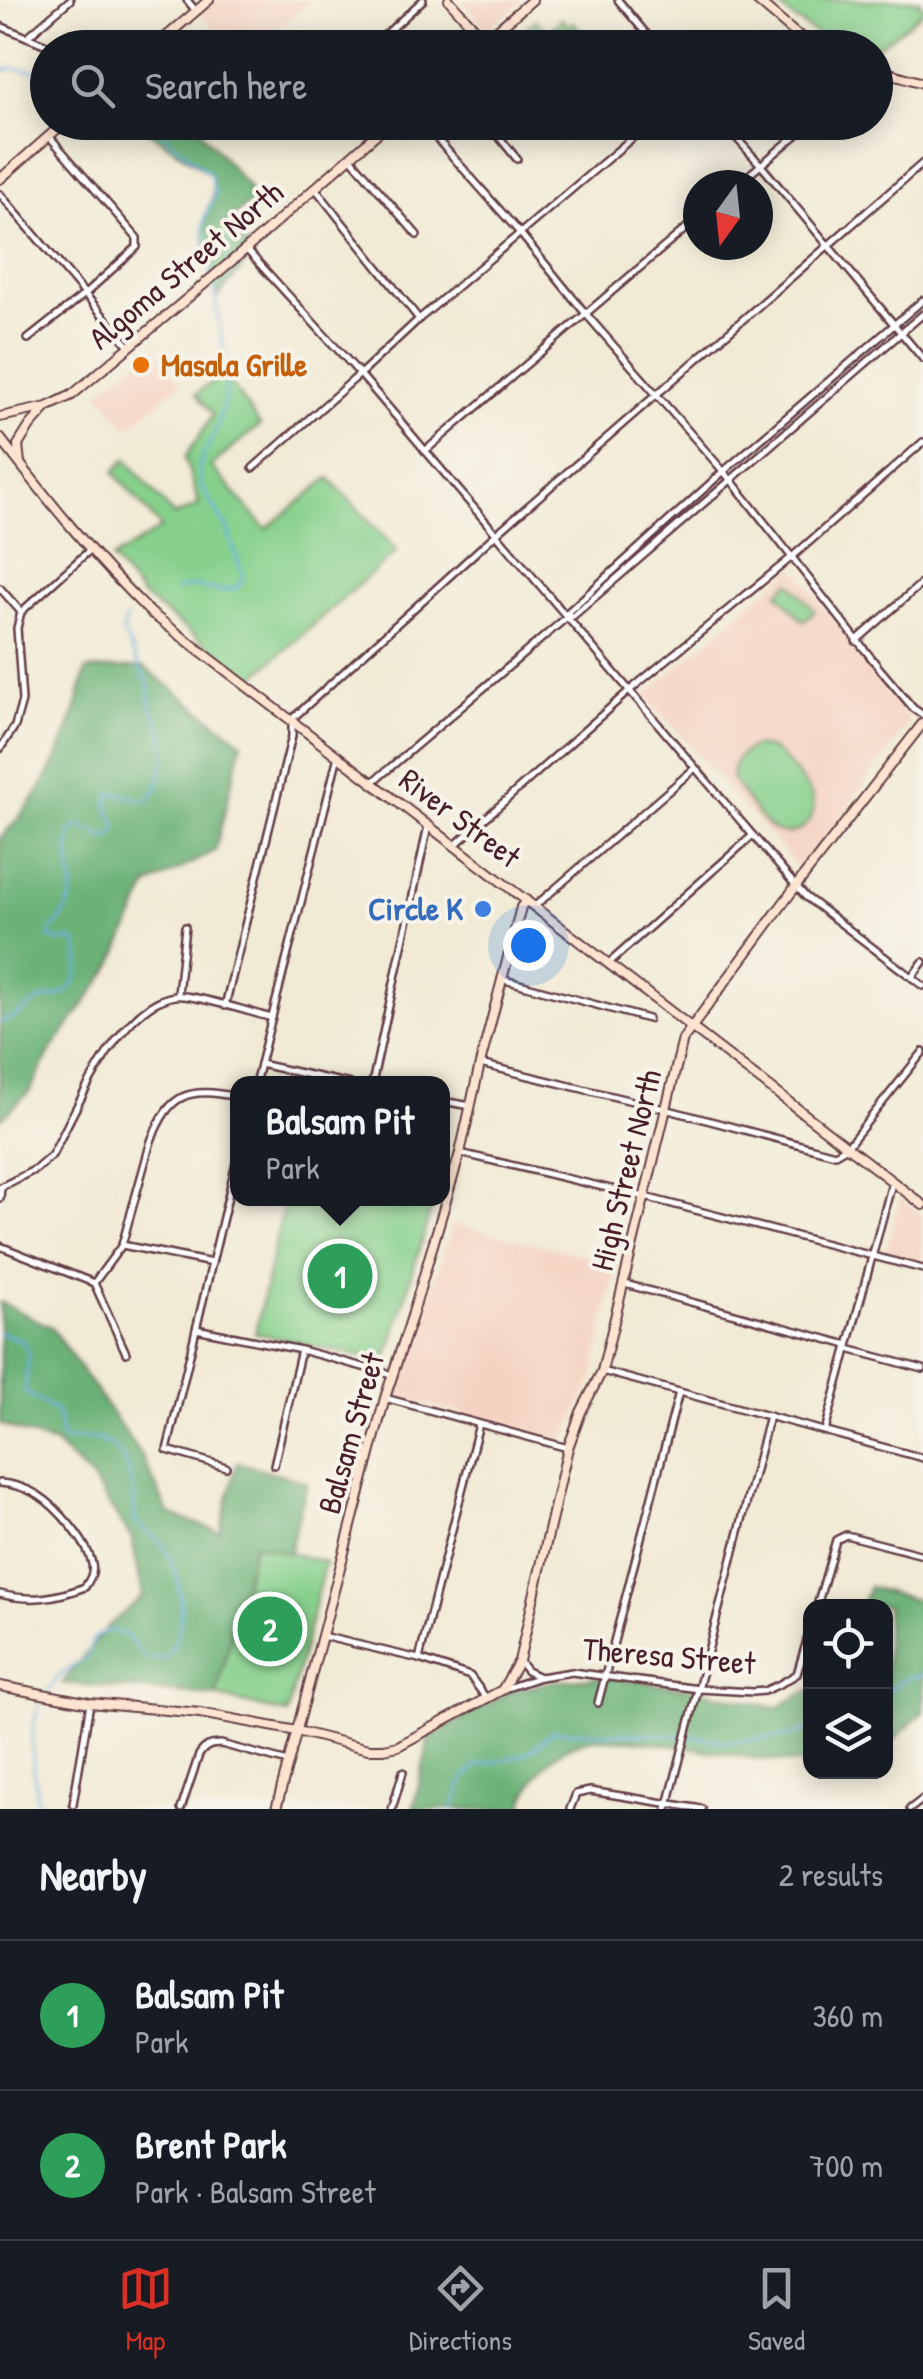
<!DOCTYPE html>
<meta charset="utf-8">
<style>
body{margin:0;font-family:"Patrick Hand",sans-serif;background:#242831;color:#f1f3f6}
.controls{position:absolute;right:30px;bottom:30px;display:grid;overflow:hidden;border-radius:20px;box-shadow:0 5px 25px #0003}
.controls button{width:90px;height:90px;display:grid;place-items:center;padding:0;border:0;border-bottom:2px solid #363941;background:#171b24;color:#f1f3f6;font:50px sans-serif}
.compass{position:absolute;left:683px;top:170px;width:90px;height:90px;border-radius:50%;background:#171b24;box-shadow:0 5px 25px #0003;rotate:195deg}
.you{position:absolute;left:528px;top:945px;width:35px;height:35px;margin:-25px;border:8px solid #fff;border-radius:50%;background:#1a73e8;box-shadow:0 0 0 15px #1a73e833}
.badge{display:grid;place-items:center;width:65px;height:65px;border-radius:50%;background:#d93025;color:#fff;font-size:32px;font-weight:700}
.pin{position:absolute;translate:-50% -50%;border:5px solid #fff;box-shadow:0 2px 10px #0006}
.popup{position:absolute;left:230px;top:1076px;width:220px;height:130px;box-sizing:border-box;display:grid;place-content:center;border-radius:20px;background:#171b24;filter:drop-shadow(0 2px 8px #0005);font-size:32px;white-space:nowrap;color:#9ea1a6}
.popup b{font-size:38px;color:#f1f3f6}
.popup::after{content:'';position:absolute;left:50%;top:100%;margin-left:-20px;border:20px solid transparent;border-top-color:#171b24}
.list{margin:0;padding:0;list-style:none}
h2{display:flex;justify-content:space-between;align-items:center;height:130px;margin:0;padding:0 40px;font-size:42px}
h2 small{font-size:32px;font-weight:400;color:#9ea1a6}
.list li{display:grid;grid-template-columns:65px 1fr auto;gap:30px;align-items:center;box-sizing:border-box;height:150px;padding:0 40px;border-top:2px solid #363941}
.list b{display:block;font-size:38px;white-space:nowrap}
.list p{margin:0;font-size:32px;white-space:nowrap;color:#9ea1a6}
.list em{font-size:32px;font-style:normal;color:#9ea1a6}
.icon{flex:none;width:55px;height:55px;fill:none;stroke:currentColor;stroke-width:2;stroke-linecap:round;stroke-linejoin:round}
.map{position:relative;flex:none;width:923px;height:1809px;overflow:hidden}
.search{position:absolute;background:#171b24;box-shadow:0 5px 25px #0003;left:30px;right:30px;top:30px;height:110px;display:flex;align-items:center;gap:25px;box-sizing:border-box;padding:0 35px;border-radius:55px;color:#9ea1a6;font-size:38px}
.sheet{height:430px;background:#171b24}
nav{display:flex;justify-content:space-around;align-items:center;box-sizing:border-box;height:140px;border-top:2px solid #363941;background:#171b24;font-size:28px;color:#9ea1a6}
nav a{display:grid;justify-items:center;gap:5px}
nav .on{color:#d93025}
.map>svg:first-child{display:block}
.built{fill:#f5d3c2}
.green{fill:#86d08c;stroke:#68785c;stroke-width:2.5}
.forest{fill:#6cb278;stroke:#5b6852;stroke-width:2.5}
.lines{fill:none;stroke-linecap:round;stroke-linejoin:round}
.stream{stroke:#6eb1e3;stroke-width:2.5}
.street-casing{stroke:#633d44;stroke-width:10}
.secondary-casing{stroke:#633d44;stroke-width:12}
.street{stroke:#fff;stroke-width:5}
.secondary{stroke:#fde4d1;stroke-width:8}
.food-dot{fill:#e8710a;stroke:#f7f3e8;stroke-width:4}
.shop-dot{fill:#3f7fe0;stroke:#f7f3e8;stroke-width:4}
.labels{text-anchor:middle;stroke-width:8;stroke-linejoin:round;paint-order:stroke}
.street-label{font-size:32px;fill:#4a1f2b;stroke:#f7f3e8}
.food-label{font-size:32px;font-weight:bold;fill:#c56008;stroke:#f7f3e8;text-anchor:start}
.shop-label{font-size:32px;font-weight:bold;fill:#366cbe;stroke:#f7f3e8;text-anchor:end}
</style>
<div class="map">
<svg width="923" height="1809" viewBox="0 0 923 1809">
<rect width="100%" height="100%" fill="#f7f3e8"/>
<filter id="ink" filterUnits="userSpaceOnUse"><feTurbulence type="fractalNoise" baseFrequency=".01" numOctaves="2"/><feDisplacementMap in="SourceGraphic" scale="20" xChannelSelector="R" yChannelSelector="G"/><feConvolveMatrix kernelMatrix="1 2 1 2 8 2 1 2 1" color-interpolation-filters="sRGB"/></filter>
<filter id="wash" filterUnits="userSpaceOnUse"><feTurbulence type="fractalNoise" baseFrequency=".0048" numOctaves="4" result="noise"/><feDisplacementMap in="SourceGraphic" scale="40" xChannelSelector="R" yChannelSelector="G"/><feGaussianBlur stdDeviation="2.25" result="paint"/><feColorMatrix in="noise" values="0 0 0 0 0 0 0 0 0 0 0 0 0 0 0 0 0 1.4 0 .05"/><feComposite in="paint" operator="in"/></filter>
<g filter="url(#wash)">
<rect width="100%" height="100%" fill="#f1ead5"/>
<!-- built -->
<g class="built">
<polygon points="215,0 313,0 255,47 230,47 199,13"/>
<polygon points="463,0 523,0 487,30"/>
<polygon points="152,349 181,383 128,428 98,392"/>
<polygon points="794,567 910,722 801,871 645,695"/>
<polygon points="900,1198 923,1216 923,1261 886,1251"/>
<polygon points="453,1224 617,1263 592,1380 564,1440 396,1396"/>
</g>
<!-- green -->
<g class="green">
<path d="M772,0H920L919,2L923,6V11C909,22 894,37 878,45C845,62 795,21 772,0Z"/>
<polygon points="562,19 568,26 573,22 597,47 524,47 515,37 536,20 547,32"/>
<polygon points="223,373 260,425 211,466 266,529 329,478 397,551 252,679 142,596 112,559 161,528 114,472 126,459 174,516 199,505 185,458 213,415 196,394"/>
<polygon points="790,582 815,611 803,621 778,593"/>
<path d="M755,746C761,747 766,747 771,749C780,753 808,786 812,796C820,817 800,839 778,832C762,827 742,792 732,779C733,760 738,754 755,746Z"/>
<polygon points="285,1199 434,1199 386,1362 255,1333"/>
<polygon points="254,1544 325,1562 287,1714 216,1696"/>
</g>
<!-- forest -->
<g class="forest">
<path d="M137,123H194L248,187L251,203L228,220L254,253L216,299C212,276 204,251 204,227C204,203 220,203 210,174Z"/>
<path d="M144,667L242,742L215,851L148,886L112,966L50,1052L30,1091L0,1120V838C49,790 71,735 86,670Z"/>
<polygon points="0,1302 51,1327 141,1455 169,1514 220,1532 237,1462 307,1482 289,1553 254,1544 216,1696 62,1683 106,1628 143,1596 132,1539 91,1478 55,1444 0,1424"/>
<polygon points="869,1587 923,1602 923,1712 886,1747 886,1606 861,1606"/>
<path d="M606,1677L700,1690L776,1708L810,1690V1764C749,1761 688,1744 626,1740C614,1740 599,1737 588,1740C554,1747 530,1777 522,1809H413L430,1737L508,1692L554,1681Z"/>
</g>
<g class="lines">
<!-- stream -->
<g class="stream">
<polyline points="0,71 13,68 48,73"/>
<polyline points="148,122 210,174 215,195 204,218 204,233 211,274"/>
<path d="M176,590C201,579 212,598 238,587L243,577L227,528L202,488L199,469L202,458L216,430L226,396V369L213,282"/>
<path d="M0,1022C18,1018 20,1012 35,1003C42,998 49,999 58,996C80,989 83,961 76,942L66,940L58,942L50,937V932C92,887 60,875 71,829L80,826L110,839L117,828L107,804L112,792L147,801L157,789L166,753L164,735L151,707L149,686L123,633L126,619"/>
<path d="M0,1333L22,1340L29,1354L25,1392L57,1412L62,1440C73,1441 84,1437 95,1439C131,1444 135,1493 135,1522C143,1528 153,1535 160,1543C183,1568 190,1633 165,1658L144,1657L125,1634L106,1630L94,1638L86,1658L58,1676L48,1692"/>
<polyline points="886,1693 904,1679 923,1675"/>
<path d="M43,1698C25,1731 34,1765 37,1800L48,1809"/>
<polyline points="453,1809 463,1779 476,1766 520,1756 535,1748 552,1731 694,1736 728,1742 796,1735 810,1729"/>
</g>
</g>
</g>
<g filter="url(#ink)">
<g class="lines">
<defs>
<g id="street">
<polyline points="187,0 196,11"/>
<polyline points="618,0 658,48"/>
<polyline points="0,26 54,48"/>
<polyline points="27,37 70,0"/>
<polyline points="371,48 423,0"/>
<polyline points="422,122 520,233 586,314 731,480 880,669 913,708 923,715"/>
<polyline points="487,122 517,159"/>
<polyline points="722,122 760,164 923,359"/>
<polyline points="351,158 417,235"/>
<polyline points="737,185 812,122"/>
<polyline points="315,188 419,319"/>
<polyline points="0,194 129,346"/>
<polyline points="246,249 360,374 796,886 806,897 923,986"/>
<polyline points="28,339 85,294 137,247 137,238 49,136"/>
<polyline points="425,451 698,218"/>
<polyline points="253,468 360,374 419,319 651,122"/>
<polyline points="0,588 21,612"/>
<polyline points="567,617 573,616 923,314"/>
<polyline points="856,641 923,582"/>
<polyline points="0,749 15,726 22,701 17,628 21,612 91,549"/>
<polyline points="372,783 567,617 569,611 724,471 923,300"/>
<polyline points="454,846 630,690 792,557 923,442"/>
<polyline points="535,906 695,768"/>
<polyline points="609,963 752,836"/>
<polyline points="912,977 923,962"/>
<polyline points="501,979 648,1019"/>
<polyline points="178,994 185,927"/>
<polyline points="225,1006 292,736 292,719 496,534 923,163"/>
<polyline points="260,1064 350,1084"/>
<polyline points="480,1064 665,1109 835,1154 847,1147 923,1052"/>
<polyline points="255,1084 338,756"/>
<polyline points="372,1084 428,826"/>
<polyline points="442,1101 471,1106"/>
<polyline points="460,1153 645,1197 923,1269"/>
<path d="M1,1187L36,1169L52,1155C77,1109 119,1004 175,996C191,993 253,1013 272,1018"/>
<polyline points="0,1198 1,1187"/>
<polyline points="122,1245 212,1263"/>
<polyline points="0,1246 94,1283 126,1353"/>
<path d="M94,1283L122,1245L151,1141C170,1092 188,1087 238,1097"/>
<polyline points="625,1284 848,1345"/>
<polyline points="196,1329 301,1350 392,1375"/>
<polyline points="848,1349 923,1369"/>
<polyline points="602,1371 923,1458"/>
<polyline points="385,1398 568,1448"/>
<polyline points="825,1431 892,1183"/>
<polyline points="274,1465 301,1350"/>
<polyline points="226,1467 167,1450 238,1155"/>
<path d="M0,1483C14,1484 26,1488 38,1495C57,1507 88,1542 92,1564C94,1573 90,1579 85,1587C56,1598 31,1602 0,1594"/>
<polyline points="817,1606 836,1540 846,1535 923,1555"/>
<polyline points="322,1636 419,1659 470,1676 486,1698"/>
<polyline points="419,1659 479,1424"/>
<polyline points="519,1661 527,1671 540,1677"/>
<polyline points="504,1689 540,1677 572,1672 699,1689 753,1692 764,1691 780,1684 797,1674 810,1630"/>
<polyline points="598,1703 679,1392"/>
<polyline points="73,1804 90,1703"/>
<path d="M181,1809L199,1755C205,1746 210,1744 221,1744L288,1762"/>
<polyline points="392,1809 403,1772"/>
<polyline points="570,1809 576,1794 590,1791 702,1809"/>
<polyline points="667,1809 769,1416"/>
<polyline points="910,1809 923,1799"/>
</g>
<g id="secondary">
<polyline points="449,0 485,40"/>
<polyline points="756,0 796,34 819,48"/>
<polyline points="153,48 209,0"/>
<polyline points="476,48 532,0"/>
<polyline points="876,69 923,83"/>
<polyline points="0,179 65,122"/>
<polyline points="0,417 47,407 72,395 246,249 390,122"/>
<path d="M0,438C47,499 96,560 151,613L923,1205"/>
<polyline points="20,463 18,445 30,426 46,408"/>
<polyline points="0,1686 90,1703 200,1713 297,1731 368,1749 384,1749 398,1746 502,1690 519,1661 568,1448 581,1412 602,1371 683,1039 796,886 923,723"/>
<polyline points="276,1809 385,1398 412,1316 460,1153 480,1064 521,907 526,900"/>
</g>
</defs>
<!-- street casing -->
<use href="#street" class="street-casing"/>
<!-- secondary casing -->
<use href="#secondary" class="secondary-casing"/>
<!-- street -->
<use href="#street" class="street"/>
<!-- secondary -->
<use href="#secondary" class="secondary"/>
</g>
</g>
<!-- markers -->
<circle class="food-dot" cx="141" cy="365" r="10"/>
<circle class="shop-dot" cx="483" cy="909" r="10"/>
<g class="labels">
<!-- street labels -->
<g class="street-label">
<text transform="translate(186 265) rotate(-40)" y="11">Algoma Street North</text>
<text transform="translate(460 818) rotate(37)" y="11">River Street</text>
<text transform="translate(626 1170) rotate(-76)" y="11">High Street North</text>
<text transform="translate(351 1433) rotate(-74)" y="11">Balsam Street</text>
<text transform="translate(669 1656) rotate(5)" y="11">Theresa Street</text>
</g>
<!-- food labels -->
<g class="food-label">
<text x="161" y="376">Masala Grille</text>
</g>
<!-- shop labels -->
<g class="shop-label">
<text x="463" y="920">Circle K</text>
</g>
</g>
</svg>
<div class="controls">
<button><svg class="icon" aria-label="locate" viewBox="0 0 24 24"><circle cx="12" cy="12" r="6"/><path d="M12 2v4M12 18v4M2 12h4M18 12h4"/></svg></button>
<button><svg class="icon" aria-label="layers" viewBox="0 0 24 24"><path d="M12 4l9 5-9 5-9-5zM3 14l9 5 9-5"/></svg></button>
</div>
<svg class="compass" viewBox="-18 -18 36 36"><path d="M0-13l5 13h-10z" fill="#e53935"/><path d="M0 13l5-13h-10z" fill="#9ea1a6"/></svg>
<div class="you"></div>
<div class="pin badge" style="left:340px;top:1276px;background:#2e9e5b">1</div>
<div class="popup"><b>Balsam Pit</b>Park</div>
<div class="pin badge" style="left:270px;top:1629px;background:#2e9e5b">2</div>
<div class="search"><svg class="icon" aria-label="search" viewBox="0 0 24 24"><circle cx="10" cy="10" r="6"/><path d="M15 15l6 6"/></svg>Search here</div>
</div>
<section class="sheet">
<h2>Nearby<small>2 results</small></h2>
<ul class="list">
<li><span class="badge" style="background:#2e9e5b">1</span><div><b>Balsam Pit</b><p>Park</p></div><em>360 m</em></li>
<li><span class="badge" style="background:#2e9e5b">2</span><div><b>Brent Park</b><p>Park · Balsam Street</p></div><em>700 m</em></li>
</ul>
</section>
<nav>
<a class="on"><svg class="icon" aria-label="map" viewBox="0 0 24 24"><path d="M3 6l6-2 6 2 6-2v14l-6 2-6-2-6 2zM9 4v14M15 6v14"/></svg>Map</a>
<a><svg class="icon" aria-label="directions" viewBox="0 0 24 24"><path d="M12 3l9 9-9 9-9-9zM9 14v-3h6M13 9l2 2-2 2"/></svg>Directions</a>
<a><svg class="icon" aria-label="saved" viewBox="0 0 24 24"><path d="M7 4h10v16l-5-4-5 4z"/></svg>Saved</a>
</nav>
